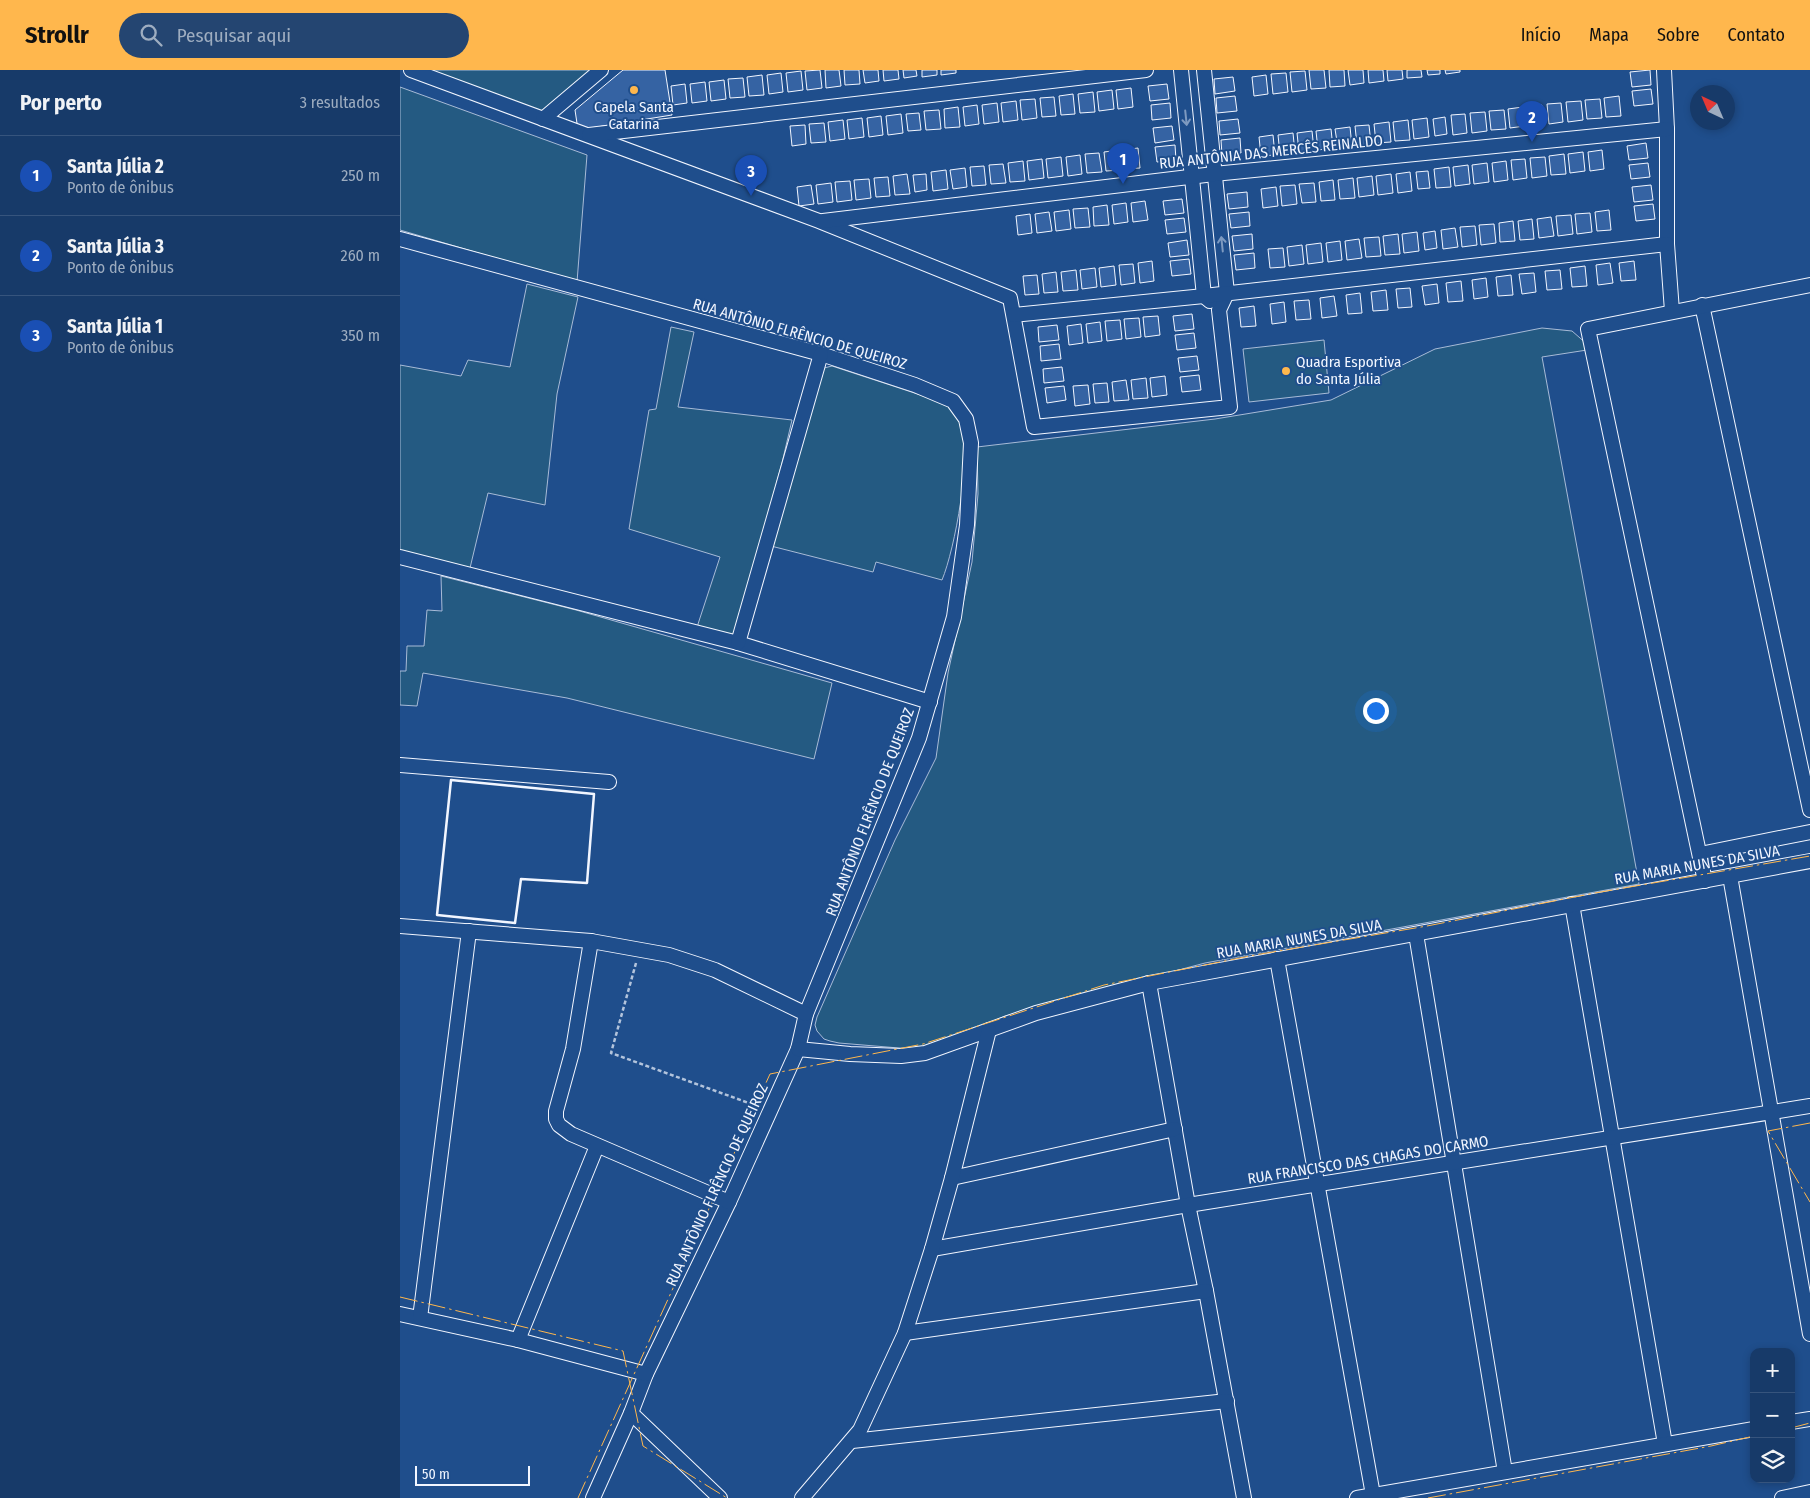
<!DOCTYPE html>
<html lang="pt">
<meta charset="utf-8">
<style>
body{margin:0;font-family:"Fira Sans Condensed",sans-serif;background:#244571;color:#f1f3f6}
.controls{position:absolute;right:15px;bottom:15px;display:grid;overflow:hidden;border-radius:10px;box-shadow:0 2px 8px #0003}
.controls button{width:45px;height:45px;display:grid;place-items:center;padding:0;border:0;border-bottom:1px solid #36547d;background:#173a69;color:#f1f3f6;font:25px sans-serif}
.compass{position:absolute;left:1290px;top:15px;width:45px;height:45px;border-radius:50%;background:#173a69;box-shadow:0 2px 8px #0003;rotate:316deg}
.scale{position:absolute;left:15px;bottom:12px;width:115px;box-sizing:border-box;padding-left:5px;border:2px solid #f2f6ff;border-top:0;font-size:14px;line-height:18px;white-space:nowrap;color:#f2f6ff;-webkit-text-stroke:4px #1f4e8c;paint-order:stroke}
.you{position:absolute;left:975px;top:640px;width:18px;height:18px;margin:-12px;border:4px solid #fff;border-radius:50%;background:#1a73e8;box-shadow:0 0 0 8px #1a73e833}
.badge{display:grid;place-items:center;width:32px;height:32px;border-radius:50%;background:#ffb74d;color:#fff;font-size:16px;font-weight:700}
.pin{position:absolute;translate:-50% -41px;filter:drop-shadow(0 1px 2px #0008)}
.pin::after{content:'';position:absolute;top:26px;width:18px;height:15px;background:inherit;clip-path:polygon(0 0,100% 0,50% 100%)}
.list{margin:0;padding:0;list-style:none}
h2{display:flex;justify-content:space-between;align-items:center;height:65px;margin:0;padding:0 20px;font-size:21px}
h2 small{font-size:16px;font-weight:400;color:#9eadc0}
.list li{display:grid;grid-template-columns:32px 1fr auto;gap:15px;align-items:center;box-sizing:border-box;height:80px;padding:0 20px;border-top:1px solid #36547d}
.list b{display:block;font-size:19px;white-space:nowrap}
.list p{margin:0;font-size:16px;white-space:nowrap;color:#9eadc0}
.list em{font-size:16px;font-style:normal;color:#9eadc0}
.icon{flex:none;width:28px;height:28px;fill:none;stroke:currentColor;stroke-width:2;stroke-linecap:round;stroke-linejoin:round}
.map{position:relative;flex:none;width:1410px;height:1428px;overflow:hidden}
header{display:flex;align-items:center;gap:30px;box-sizing:border-box;height:70px;padding:0 25px;background:#ffb74d;color:#111}
header strong{font-size:24px}
nav{display:flex;gap:28px;margin-inline-start:auto;font-size:18px}
.search{width:350px;height:45px;background:#244571;display:flex;align-items:center;gap:12px;box-sizing:border-box;padding:0 18px;border-radius:28px;color:#9eadc0;font-size:19px}
main{display:flex}
aside{flex:1;background:#173a69}
.map>svg:first-child{display:block}
.green{fill:#245a82;stroke:#a8bbd7}
.building{fill:#3563a3;stroke:#f2f6ff}
.lines{fill:none;stroke-linecap:round;stroke-linejoin:round}
.street-casing{stroke:#f2f6ff;stroke-width:16}
.path{stroke:#b3c4dc;stroke-width:2.5;stroke-dasharray:4 2.5;stroke-linecap:butt}
.street{stroke:#1f4e8c;stroke-width:14}
.wall{stroke:#f2f6ff;stroke-width:2.5}
.power{stroke:#ffb74d;stroke-width:1;stroke-dasharray:18 4 2.5 4;stroke-linecap:butt}
.oneway{stroke:#7e9ac0}
.poi-dot{fill:#ffb74d;stroke:#1f4e8c;stroke-width:2}
.labels{text-anchor:middle;stroke-width:4;stroke-linejoin:round;paint-order:stroke}
.poi-label{font-size:15px;fill:#f2f6ff;stroke:#1f4e8c}
.street-label{font-size:15px;fill:#f2f6ff;stroke:#1f4e8c}
</style>
<header>
<strong>Strollr</strong>
<div class="search"><svg class="icon" aria-label="search" viewBox="0 0 24 24"><circle cx="10" cy="10" r="6"/><path d="M15 15l6 6"/></svg>Pesquisar aqui</div>
<nav><a>Início</a><a>Mapa</a><a>Sobre</a><a>Contato</a></nav>
</header>
<main>
<aside>
<h2>Por perto<small>3 resultados</small></h2>
<ul class="list">
<li><span class="badge" style="background:#1a4fb4">1</span><div><b>Santa Júlia 2</b><p>Ponto de ônibus</p></div><em>250 m</em></li>
<li><span class="badge" style="background:#1a4fb4">2</span><div><b>Santa Júlia 3</b><p>Ponto de ônibus</p></div><em>260 m</em></li>
<li><span class="badge" style="background:#1a4fb4">3</span><div><b>Santa Júlia 1</b><p>Ponto de ônibus</p></div><em>350 m</em></li>
</ul>
</aside>
<div class="map">
<svg width="1410" height="1428" viewBox="0 0 1410 1428">
<rect width="100%" height="100%" fill="#1f4e8c"/>
<!-- green -->
<g class="green">
<polygon points="26,0 198,0 143,49"/>
<polygon points="0,17 187,85 177,212 0,160"/>
<polygon points="127,214 178,227 157,324 145,435 88,423 70,498 0,481 0,295 61,306 68,290 110,297"/>
<polygon points="271,257 294,262 278,337 392,350 382,393 335,566 298,559 298,554 320,487 229,459 249,340 256,339"/>
<polygon points="1142,258 1172,261 1188,275 1187,280 1142,287 1239,814 805,893 605,946 543,973 511,979 439,973 430,971 424,969 417,961 415,955 417,947 495,770 536,688 548,603 572,492 578,424 577,377 815,349 931,330 1035,279"/>
<polygon points="924,270 929,323 849,332 843,279"/>
<path d="M432,296L545,333C552,338 559,345 562,353C572,385 555,479 542,510L476,492L473,502L371,476L422,301L424,298Z"/>
<polygon points="41,506 176,540 432,613 414,689 167,628 23,603 17,636 0,635 0,601 6,601 7,576 24,576 27,540 42,541"/>
</g>
<!-- building -->
<g class="building">
<polygon points="223,0 265,0 272,45 178,60 175,40"/>
<polygon points="420,0 422,18 407,20 405,1"/>
<polygon points="425,0 439,0 441,16 426,18"/>
<polygon points="444,0 459,0 460,14 445,15"/>
<polygon points="463,0 478,0 479,11 465,13"/>
<polygon points="483,0 498,0 499,9 484,11"/>
<polygon points="503,0 516,0 517,6 504,8"/>
<polygon points="522,0 537,0 537,5 522,7"/>
<polygon points="541,0 556,0 556,3 541,5"/>
<polygon points="909,0 924,0 926,18 911,19"/>
<polygon points="929,0 944,0 945,16 930,17"/>
<polygon points="948,0 963,0 964,13 950,15"/>
<polygon points="968,0 983,0 984,11 969,13"/>
<polygon points="987,0 1002,0 1003,9 988,11"/>
<polygon points="1007,0 1021,0 1022,7 1007,8"/>
<polygon points="1027,0 1040,0 1040,4 1028,5"/>
<polygon points="1045,0 1060,0 1060,2 1046,4"/>
<polygon points="1250,0 1251,15 1232,17 1230,2"/>
<polygon points="401,1 403,20 388,22 386,3"/>
<polygon points="905,1 907,20 892,22 890,2"/>
<polygon points="381,3 383,22 369,24 367,5"/>
<polygon points="886,3 888,22 873,24 871,4"/>
<polygon points="362,5 364,25 349,26 347,7"/>
<polygon points="866,5 868,24 854,26 852,7"/>
<polygon points="833,7 835,21 815,24 814,9"/>
<polygon points="343,8 345,27 330,28 328,9"/>
<polygon points="324,10 326,29 311,31 309,12"/>
<polygon points="305,12 307,31 292,33 290,14"/>
<polygon points="285,14 287,33 273,35 271,16"/>
<polygon points="767,14 769,29 750,31 748,16"/>
<polygon points="731,18 733,37 718,39 716,20"/>
<polygon points="1251,19 1253,34 1234,36 1232,21"/>
<polygon points="712,20 714,39 699,41 697,22"/>
<polygon points="693,22 695,42 680,43 678,24"/>
<polygon points="673,24 675,44 661,45 659,26"/>
<polygon points="835,26 837,41 817,43 816,28"/>
<polygon points="1219,26 1221,46 1206,47 1204,28"/>
<polygon points="654,27 656,46 642,47 640,28"/>
<polygon points="635,29 637,48 622,50 620,30"/>
<polygon points="1200,29 1202,48 1187,49 1185,30"/>
<polygon points="616,31 618,50 603,52 601,33"/>
<polygon points="1181,31 1183,50 1168,52 1166,32"/>
<polygon points="597,33 599,52 584,54 582,35"/>
<polygon points="770,33 771,48 752,50 751,35"/>
<polygon points="1161,33 1163,52 1149,54 1147,34"/>
<polygon points="577,35 579,54 565,56 563,37"/>
<polygon points="1142,35 1144,54 1130,56 1127,37"/>
<polygon points="558,37 560,57 545,58 544,39"/>
<polygon points="1123,37 1125,56 1110,58 1108,39"/>
<polygon points="539,40 541,59 526,60 524,41"/>
<polygon points="1104,40 1106,59 1091,60 1089,41"/>
<polygon points="1085,42 1087,61 1072,63 1070,43"/>
<polygon points="519,43 521,60 508,61 506,44"/>
<polygon points="501,44 503,63 488,65 486,46"/>
<polygon points="1065,44 1067,63 1053,65 1051,45"/>
<polygon points="481,46 483,65 469,67 467,48"/>
<polygon points="1045,47 1047,64 1035,66 1033,49"/>
<polygon points="462,48 464,67 449,69 447,50"/>
<polygon points="1027,48 1029,67 1014,69 1012,50"/>
<polygon points="838,49 840,63 820,65 819,51"/>
<polygon points="443,50 445,69 430,71 428,52"/>
<polygon points="1008,50 1010,70 995,71 993,52"/>
<polygon points="989,52 991,72 976,73 974,54"/>
<polygon points="424,53 426,72 411,73 409,54"/>
<polygon points="405,55 406,74 392,76 390,56"/>
<polygon points="969,55 971,74 957,75 955,56"/>
<polygon points="772,56 774,70 755,73 753,58"/>
<polygon points="950,57 952,76 938,78 935,59"/>
<polygon points="931,59 933,78 918,80 916,61"/>
<polygon points="912,61 914,80 899,82 897,63"/>
<polygon points="893,63 895,83 880,84 878,65"/>
<polygon points="873,65 875,85 861,86 859,67"/>
<polygon points="840,68 841,83 822,85 821,70"/>
<polygon points="1246,73 1248,88 1229,90 1227,76"/>
<polygon points="775,75 776,90 757,92 755,77"/>
<polygon points="738,78 740,98 725,99 723,80"/>
<polygon points="719,80 721,100 706,101 704,82"/>
<polygon points="1202,80 1204,99 1190,101 1188,82"/>
<polygon points="1183,82 1185,101 1170,103 1168,84"/>
<polygon points="699,83 702,102 687,103 685,84"/>
<polygon points="1164,84 1166,104 1151,105 1149,86"/>
<polygon points="680,85 682,104 668,106 666,87"/>
<polygon points="661,87 663,106 648,108 646,89"/>
<polygon points="1145,87 1147,106 1132,108 1130,88"/>
<polygon points="642,89 644,108 629,110 627,91"/>
<polygon points="1125,89 1127,108 1113,110 1111,90"/>
<polygon points="623,91 625,111 610,112 608,93"/>
<polygon points="1106,91 1108,110 1094,112 1092,93"/>
<polygon points="1087,93 1089,112 1074,114 1072,95"/>
<polygon points="1248,93 1250,107 1231,109 1229,95"/>
<polygon points="603,94 606,113 591,114 589,95"/>
<polygon points="1068,95 1070,114 1055,116 1053,97"/>
<polygon points="584,96 586,115 572,116 570,97"/>
<polygon points="1049,97 1051,117 1036,118 1034,99"/>
<polygon points="565,98 567,117 553,119 550,100"/>
<polygon points="546,100 548,119 533,121 531,102"/>
<polygon points="1028,101 1030,118 1018,119 1016,102"/>
<polygon points="1010,102 1012,121 998,123 996,104"/>
<polygon points="507,104 510,124 495,125 493,106"/>
<polygon points="526,104 527,120 515,122 513,105"/>
<polygon points="991,104 993,123 978,125 976,106"/>
<polygon points="972,106 974,125 959,127 957,108"/>
<polygon points="488,107 490,126 476,127 474,108"/>
<polygon points="953,108 955,128 940,129 938,110"/>
<polygon points="469,109 471,128 456,130 454,110"/>
<polygon points="933,110 935,130 921,131 919,112"/>
<polygon points="450,111 452,130 437,132 435,112"/>
<polygon points="431,113 433,132 418,134 416,115"/>
<polygon points="914,113 916,132 902,133 899,114"/>
<polygon points="411,115 414,134 399,136 397,117"/>
<polygon points="895,115 897,134 882,136 880,116"/>
<polygon points="1251,115 1253,130 1234,132 1232,117"/>
<polygon points="876,117 878,136 863,138 861,119"/>
<polygon points="847,122 848,137 829,139 827,124"/>
<polygon points="782,129 784,143 765,145 763,131"/>
<polygon points="745,131 748,150 733,152 731,133"/>
<polygon points="726,133 728,152 714,154 712,135"/>
<polygon points="1253,134 1255,149 1236,151 1234,136"/>
<polygon points="707,135 709,155 694,156 693,137"/>
<polygon points="688,138 690,157 675,158 673,139"/>
<polygon points="669,140 671,159 656,161 654,142"/>
<polygon points="1209,140 1211,160 1197,161 1195,142"/>
<polygon points="649,142 652,161 637,163 635,144"/>
<polygon points="849,142 850,156 831,158 829,144"/>
<polygon points="1190,143 1192,162 1177,164 1175,144"/>
<polygon points="630,144 632,163 618,165 616,146"/>
<polygon points="1171,145 1173,164 1158,166 1156,146"/>
<polygon points="1151,147 1154,166 1139,168 1137,149"/>
<polygon points="784,148 786,162 767,164 765,150"/>
<polygon points="1132,149 1134,169 1120,170 1118,151"/>
<polygon points="1113,151 1115,171 1100,172 1099,153"/>
<polygon points="1094,154 1096,173 1081,175 1079,155"/>
<polygon points="1075,156 1077,175 1062,177 1060,157"/>
<polygon points="1055,158 1058,177 1043,179 1041,160"/>
<polygon points="1035,161 1037,178 1025,180 1023,163"/>
<polygon points="1017,162 1019,181 1004,183 1002,164"/>
<polygon points="852,164 853,179 834,181 832,166"/>
<polygon points="998,164 1000,184 985,185 983,166"/>
<polygon points="979,167 981,186 966,187 964,168"/>
<polygon points="959,169 962,188 947,190 945,171"/>
<polygon points="787,170 789,185 770,187 768,173"/>
<polygon points="940,171 942,190 928,192 926,173"/>
<polygon points="921,173 923,192 908,194 906,175"/>
<polygon points="902,175 904,194 889,196 887,177"/>
<polygon points="883,178 885,197 870,198 868,179"/>
<polygon points="854,183 855,198 836,200 834,185"/>
<polygon points="789,189 791,204 772,206 770,191"/>
<polygon points="752,191 754,211 740,213 738,193"/>
<polygon points="1234,191 1236,210 1221,211 1219,193"/>
<polygon points="1210,193 1213,213 1198,215 1196,195"/>
<polygon points="733,194 735,213 721,215 719,195"/>
<polygon points="714,196 716,215 701,217 699,198"/>
<polygon points="1185,196 1187,216 1172,217 1170,198"/>
<polygon points="695,198 697,217 682,219 680,200"/>
<polygon points="676,200 678,220 663,221 661,202"/>
<polygon points="1160,200 1162,219 1147,220 1145,201"/>
<polygon points="656,202 658,222 644,223 642,204"/>
<polygon points="1134,203 1136,222 1122,224 1119,204"/>
<polygon points="637,205 639,224 625,225 623,206"/>
<polygon points="1111,205 1113,225 1098,226 1096,207"/>
<polygon points="1086,208 1088,227 1074,229 1072,210"/>
<polygon points="1061,211 1063,231 1048,232 1046,213"/>
<polygon points="1037,214 1039,233 1025,235 1022,216"/>
<polygon points="1010,218 1012,237 998,238 996,219"/>
<polygon points="986,220 988,240 973,241 971,222"/>
<polygon points="960,223 962,243 948,244 946,225"/>
<polygon points="934,226 937,246 922,248 920,228"/>
<polygon points="909,230 911,249 896,250 894,231"/>
<polygon points="884,232 886,252 872,254 870,234"/>
<polygon points="854,236 856,256 841,257 839,238"/>
<polygon points="792,244 794,259 775,261 773,246"/>
<polygon points="758,246 760,265 745,267 743,247"/>
<polygon points="739,248 741,267 726,269 724,249"/>
<polygon points="720,250 722,269 707,271 705,251"/>
<polygon points="700,252 702,271 688,273 686,254"/>
<polygon points="681,254 683,273 669,275 667,256"/>
<polygon points="657,255 659,270 639,272 638,257"/>
<polygon points="794,263 796,278 777,280 775,265"/>
<polygon points="659,274 661,289 641,291 640,276"/>
<polygon points="797,286 799,300 780,302 778,288"/>
<polygon points="662,297 664,311 644,313 643,299"/>
<polygon points="799,305 801,320 782,322 780,307"/>
<polygon points="765,306 767,325 752,327 750,308"/>
<polygon points="746,308 748,328 733,329 731,310"/>
<polygon points="726,310 729,330 714,331 712,312"/>
<polygon points="707,313 709,332 695,333 693,314"/>
<polygon points="688,315 690,334 675,336 673,316"/>
<polygon points="664,316 666,330 647,333 645,318"/>
</g>
<g class="lines">
<defs>
<g id="street">
<polyline points="11,0 419,151 610,228 634,357 830,337 819,240 827,223 804,0"/>
<polyline points="781,0 804,226 810,231"/>
<polyline points="1264,0 1267,59 1267,174 1272,241"/>
<polyline points="143,49 201,0"/>
<polyline points="189,65 746,0"/>
<polyline points="423,151 814,104 1267,59"/>
<polyline points="0,169 421,284 515,315 553,331 566,349 571,373 567,455 554,547 519,668 406,944 398,979 329,1132 246,1304 231,1343 193,1428"/>
<polyline points="1302,235 1410,740"/>
<polyline points="614,245 804,226 1267,174"/>
<polyline points="0,487 338,573 530,632"/>
<polyline points="338,573 421,284"/>
<polyline points="0,695 209,712"/>
<polyline points="1300,784 1410,762"/>
<polyline points="1330,806 1410,1264"/>
<polyline points="1305,811 1188,259 1410,215"/>
<polyline points="1172,834 1265,1374"/>
<polyline points="0,856 191,871 269,885 315,900 406,944"/>
<polyline points="1016,864 1105,1402"/>
<polyline points="191,871 173,979 156,1041 156,1049 159,1055 171,1064 329,1132"/>
<polyline points="877,889 973,1425"/>
<polyline points="749,913 788,1135 806,1221 844,1428"/>
<polyline points="398,979 450,984 501,986 525,983 636,943 749,913 1410,791"/>
<polyline points="552,1108 775,1059"/>
<polyline points="532,1179 788,1135 1410,1036"/>
<polyline points="0,1244 118,1270 246,1304"/>
<polyline points="20,1248 69,861"/>
<polyline points="505,1263 806,1221"/>
<polyline points="118,1270 197,1076"/>
<polyline points="231,1343 320,1428"/>
<polyline points="1391,1352 1410,1349"/>
<polyline points="452,1371 827,1331"/>
<polyline points="402,1428 460,1360 505,1263 532,1179 552,1108 589,960"/>
<polyline points="957,1428 1354,1359"/>
<polyline points="1382,1428 1410,1422"/>
</g>
</defs>
<!-- street casing -->
<use href="#street" class="street-casing"/>
<!-- path -->
<polyline class="path" points="236,893 211,983 357,1036"/>
<!-- street -->
<use href="#street" class="street"/>
<!-- wall -->
<polygon class="wall" points="51,710 194,724 187,813 121,809 115,853 37,845"/>
<!-- power -->
<g class="power">
<polyline points="1410,1053 1368,1061 1410,1132"/>
<polyline points="0,1227 223,1281 243,1376 327,1428"/>
<polyline points="1391,1358 1410,1353"/>
<polyline points="178,1428 370,1004 523,974 704,915 855,885 1027,856 1195,823 1410,786"/>
<polyline points="1028,1428 1311,1376 1354,1366"/>
</g>
</g>
<!-- one-way arrows -->
<defs><path id="oneway-shaft" d="M-6 0H5M1.5-3L5.5 0L1.5 3" fill="none" stroke-width="1.6" stroke-linecap="round" stroke-linejoin="round" transform="scale(1.25)"/></defs>
<g class="oneway">
<use href="#oneway-shaft" transform="translate(786 48) rotate(84)"/>
<use href="#oneway-shaft" transform="translate(822 174) rotate(-96)"/>
</g>
<!-- markers -->
<g class="poi-dot">
<circle cx="234" cy="20" r="5"/>
<circle cx="886" cy="301" r="5"/>
</g>
<g class="labels">
<!-- poi labels -->
<g class="poi-label">
<text x="234" y="42">Capela Santa<tspan x="234" dy="17">Catarina</tspan></text>
<text x="896" y="297" text-anchor="start">Quadra Esportiva<tspan x="896" dy="17">do Santa Júlia</tspan></text>
</g>
<!-- street labels -->
<g class="street-label">
<text transform="translate(871 82) rotate(-6)" y="5">RUA ANTÔNIA DAS MERCÊS REINALDO</text>
<text transform="translate(400 264) rotate(16)" y="5">RUA ANTÔNIO FLRÊNCIO DE QUEIROZ</text>
<text transform="translate(470 742) rotate(-69)" y="5">RUA ANTÔNIO FLRÊNCIO DE QUEIROZ</text>
<text transform="translate(1297 795) rotate(-10)" y="5">RUA MARIA NUNES DA SILVA</text>
<text transform="translate(899 869) rotate(-10)" y="5">RUA MARIA NUNES DA SILVA</text>
<text transform="translate(968 1090) rotate(-9)" y="5">RUA FRANCISCO DAS CHAGAS DO CARMO</text>
<text transform="translate(317 1115) rotate(-65)" y="5">RUA ANTÔNIO FLRÊNCIO DE QUEIROZ</text>
</g>
</g>
</svg>
<div class="controls">
<button>+</button>
<button>−</button>
<button><svg class="icon" aria-label="layers" viewBox="0 0 24 24"><path d="M12 4l9 5-9 5-9-5zM3 14l9 5 9-5"/></svg></button>
</div>
<svg class="compass" viewBox="-18 -18 36 36"><path d="M0-13l5 13h-10z" fill="#e53935"/><path d="M0 13l5-13h-10z" fill="#9eadc0"/></svg>
<div class="scale">50 m</div>
<div class="you"></div>
<div class="pin badge" style="left:723px;top:114px;background:#1a4fb4">1</div>
<div class="pin badge" style="left:1132px;top:72px;background:#1a4fb4">2</div>
<div class="pin badge" style="left:351px;top:126px;background:#1a4fb4">3</div>
</div>
</main>
